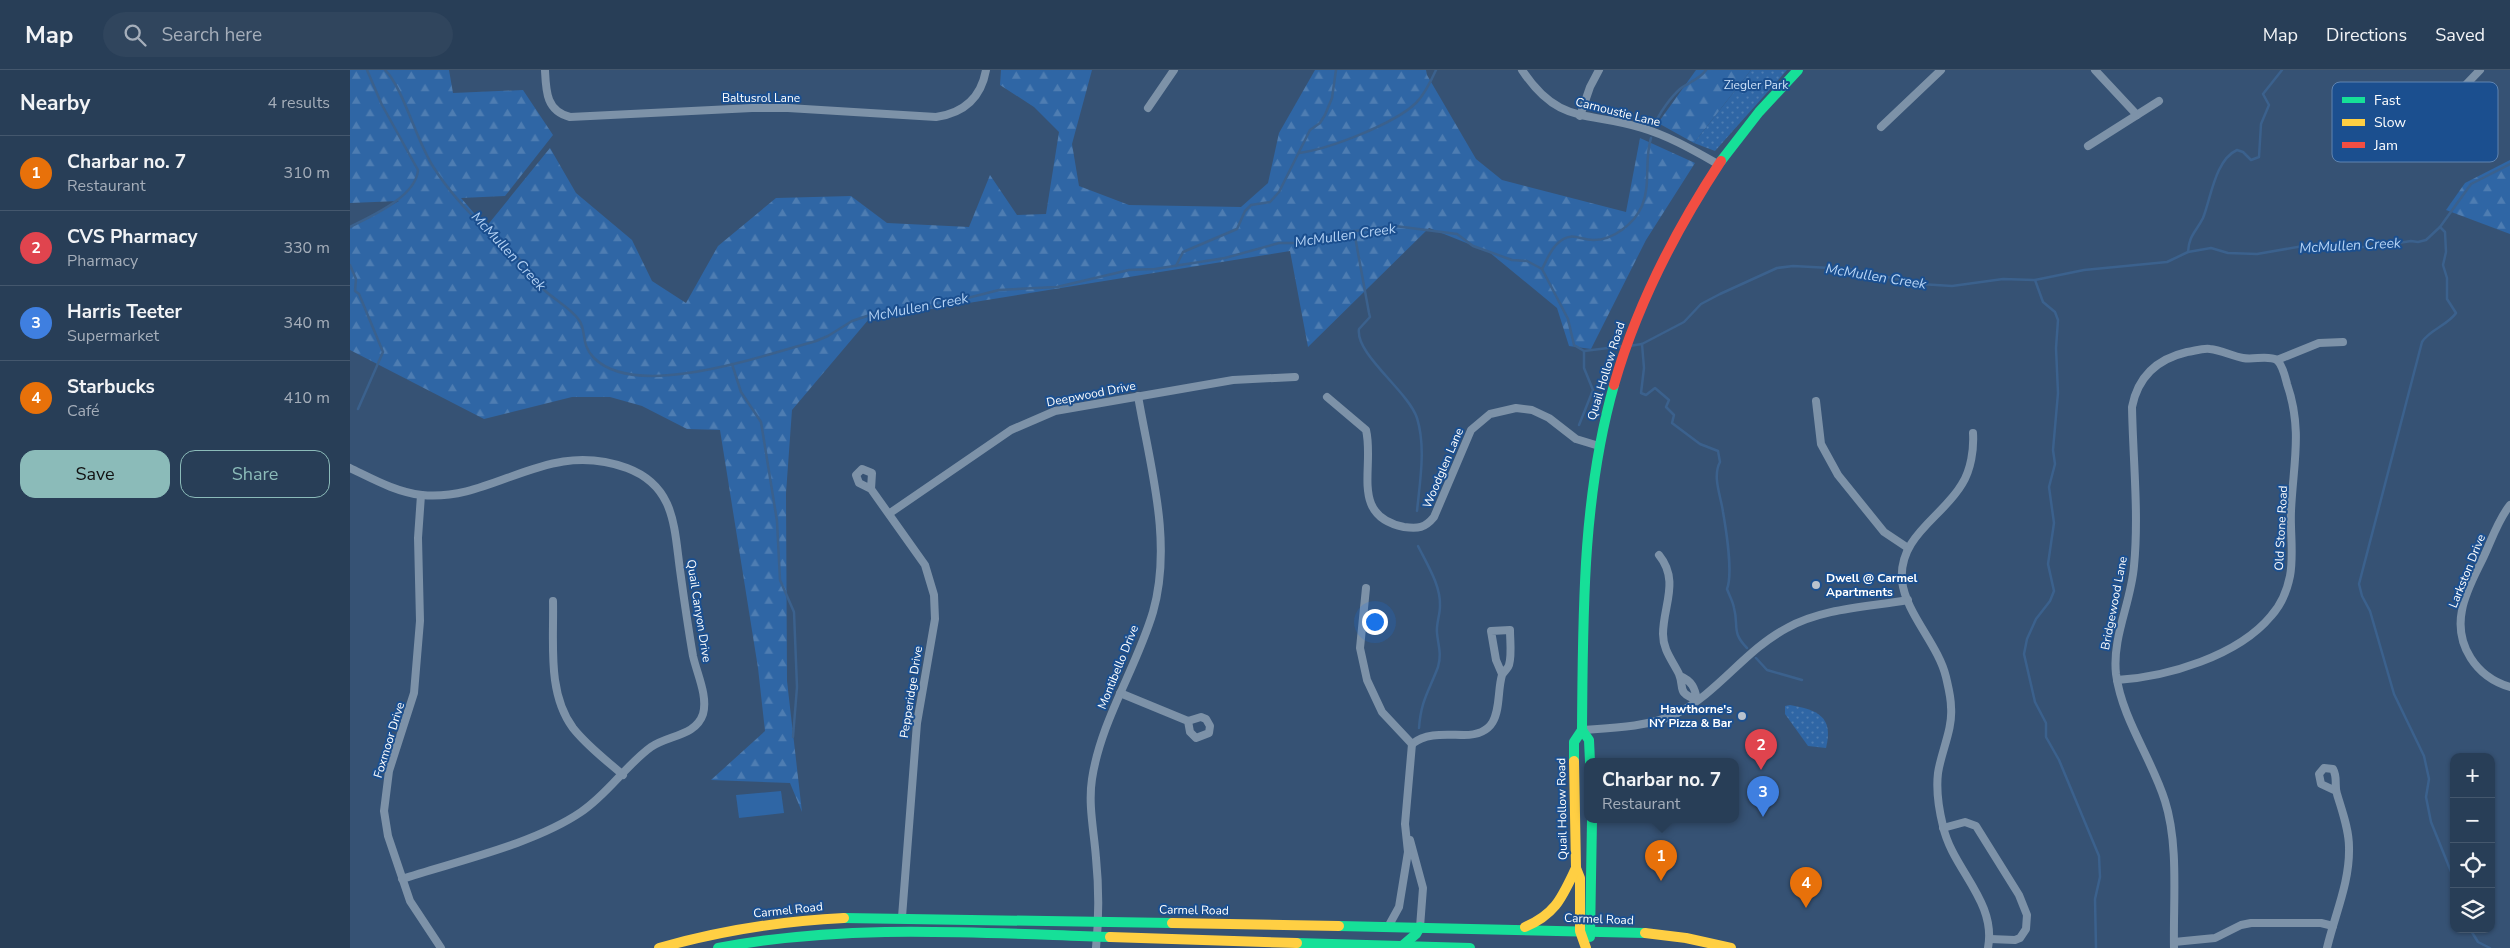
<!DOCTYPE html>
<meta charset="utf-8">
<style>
body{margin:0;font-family:"Nunito Sans",sans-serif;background:#30455d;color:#f1f3f6}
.controls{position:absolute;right:15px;bottom:15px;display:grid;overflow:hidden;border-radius:10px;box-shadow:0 1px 4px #0004}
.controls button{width:45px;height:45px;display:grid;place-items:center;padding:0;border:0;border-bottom:1px solid #44576d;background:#283e57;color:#f1f3f6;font:25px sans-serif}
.you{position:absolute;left:1024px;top:551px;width:18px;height:18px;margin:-12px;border:4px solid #fff;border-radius:50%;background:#1a73e8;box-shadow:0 0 0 8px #1a73e833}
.badge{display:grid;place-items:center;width:32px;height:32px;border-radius:50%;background:#8bbbb9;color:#fff;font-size:16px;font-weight:700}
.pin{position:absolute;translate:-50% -41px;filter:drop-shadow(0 1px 2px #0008)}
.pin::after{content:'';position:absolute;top:26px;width:18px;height:15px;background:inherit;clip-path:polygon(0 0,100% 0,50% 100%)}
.popup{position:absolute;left:1234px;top:688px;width:155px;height:65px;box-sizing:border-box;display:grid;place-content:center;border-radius:10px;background:#283e57;filter:drop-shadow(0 1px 4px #0005);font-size:16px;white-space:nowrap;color:#a5aeba}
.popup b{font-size:19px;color:#f1f3f6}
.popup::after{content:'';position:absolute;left:50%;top:100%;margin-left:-10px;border:10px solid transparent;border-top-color:#283e57}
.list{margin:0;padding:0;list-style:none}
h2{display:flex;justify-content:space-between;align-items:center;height:65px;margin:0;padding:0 20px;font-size:21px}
h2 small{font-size:16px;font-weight:400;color:#a5aeba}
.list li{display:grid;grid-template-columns:32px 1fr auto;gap:15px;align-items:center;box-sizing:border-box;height:75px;padding:0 20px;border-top:1px solid #44576d}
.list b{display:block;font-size:19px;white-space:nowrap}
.list p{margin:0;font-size:16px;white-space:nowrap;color:#a5aeba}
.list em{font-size:16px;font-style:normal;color:#a5aeba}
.actions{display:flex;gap:10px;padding:15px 20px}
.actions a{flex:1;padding:11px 0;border:1px solid #8bbbb9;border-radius:15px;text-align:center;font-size:18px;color:#8bbbb9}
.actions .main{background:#8bbbb9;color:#111}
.icon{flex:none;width:28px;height:28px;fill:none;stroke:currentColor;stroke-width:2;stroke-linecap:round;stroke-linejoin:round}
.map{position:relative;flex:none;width:2160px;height:878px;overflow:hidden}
header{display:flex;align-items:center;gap:30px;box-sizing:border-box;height:70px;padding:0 25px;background:#283e57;border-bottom:1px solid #44576d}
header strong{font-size:24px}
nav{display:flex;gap:28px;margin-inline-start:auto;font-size:18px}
.search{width:350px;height:45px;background:#30455d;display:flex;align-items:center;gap:12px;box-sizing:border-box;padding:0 18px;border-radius:28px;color:#a5aeba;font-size:19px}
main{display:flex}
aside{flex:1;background:#283e57}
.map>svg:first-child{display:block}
.grass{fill:url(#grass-dots)}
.forest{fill:url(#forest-firs)}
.pitch{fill:#2f66a5}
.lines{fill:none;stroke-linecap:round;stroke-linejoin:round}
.stream{stroke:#3b618d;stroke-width:2.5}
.street{stroke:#7d92a8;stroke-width:8}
.fast{stroke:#16e098;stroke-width:10}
.slow{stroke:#ffcf43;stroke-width:10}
.jam{stroke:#f24e42;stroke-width:10}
.poi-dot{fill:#b9c2ce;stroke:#1b4f8f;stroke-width:2}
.labels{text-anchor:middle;stroke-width:4;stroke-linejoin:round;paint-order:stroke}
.park-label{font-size:12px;fill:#cfe3fa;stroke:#1b4f8f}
.street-label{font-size:12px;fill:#fff;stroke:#1b4f8f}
.poi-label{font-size:12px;font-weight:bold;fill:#fff;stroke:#1b4f8f;text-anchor:start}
.water-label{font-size:14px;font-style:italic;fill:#b5d3f5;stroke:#1b4f8f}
.key{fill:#1b4f8f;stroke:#5f84b1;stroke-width:1}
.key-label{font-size:14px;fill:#fff}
</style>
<header>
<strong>Map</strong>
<div class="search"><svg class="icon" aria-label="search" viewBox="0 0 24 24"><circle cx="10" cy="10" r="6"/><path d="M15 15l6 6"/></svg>Search here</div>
<nav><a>Map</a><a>Directions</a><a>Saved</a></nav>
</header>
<main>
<aside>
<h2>Nearby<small>4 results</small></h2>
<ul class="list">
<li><span class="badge" style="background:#e8710a">1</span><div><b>Charbar no. 7</b><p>Restaurant</p></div><em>310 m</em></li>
<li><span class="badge" style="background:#e0444e">2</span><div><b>CVS Pharmacy</b><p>Pharmacy</p></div><em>330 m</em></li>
<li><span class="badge" style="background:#3f7fe0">3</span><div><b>Harris Teeter</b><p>Supermarket</p></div><em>340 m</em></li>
<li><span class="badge" style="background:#e8710a">4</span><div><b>Starbucks</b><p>Café</p></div><em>410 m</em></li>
</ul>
<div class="actions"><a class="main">Save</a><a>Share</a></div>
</aside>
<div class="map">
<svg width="2160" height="878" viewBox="0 0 2160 878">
<defs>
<pattern id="grass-dots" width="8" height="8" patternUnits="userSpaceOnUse" patternTransform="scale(1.25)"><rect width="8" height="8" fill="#2f66a5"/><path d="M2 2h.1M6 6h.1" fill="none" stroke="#4e7db2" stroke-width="1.8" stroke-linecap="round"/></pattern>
<pattern id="forest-firs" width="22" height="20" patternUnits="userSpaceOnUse" patternTransform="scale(1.25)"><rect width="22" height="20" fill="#2f66a5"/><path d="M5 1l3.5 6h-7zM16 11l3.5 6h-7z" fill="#4e7db2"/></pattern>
</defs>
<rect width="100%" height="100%" fill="#365274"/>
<!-- grass -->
<g class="grass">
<polygon points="1401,0 1437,0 1365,81 1344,73"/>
<path d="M1440,635C1467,640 1484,646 1476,678L1458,676L1435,644V636Z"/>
</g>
<!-- forest -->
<g class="forest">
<polygon points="0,0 99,0 103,23 173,20 203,65 155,126 111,128 136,157 200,78 226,123 282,170 302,211 336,233 368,176 426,128 501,126 537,153 619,157 640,105 667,145 696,144 709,62 684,37 650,15 651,0 742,0 722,74 729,116 779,135 891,137 918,113 929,63 965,0 1076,0 1077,5 1126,89 1152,110 1276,142 1290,68 1345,93 1296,170 1241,279 1219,276 1207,238 1139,182 1079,158 958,277 940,181 519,249 442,340 436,423 437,611 452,742 440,713 361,710 415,661 408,598 370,360 337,359 292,336 260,327 222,327 134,349 0,280 0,158 49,131 0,133"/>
<polygon points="1346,0 1401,0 1344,73 1308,53"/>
<polygon points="2160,90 2160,164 2096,140 2115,113"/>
</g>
<!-- pitch -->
<polygon class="pitch" points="431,721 434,743 389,748 386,725"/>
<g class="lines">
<!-- stream -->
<g class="stream">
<path d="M35,0C53,17 67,73 84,98C98,120 118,142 138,161C151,174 167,185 179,199C184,205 187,213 192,218C204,230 220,237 229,250C237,261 230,274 244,288C287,331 414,285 466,271L478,266L502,251L526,243L586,236L649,220L707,217L779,200L805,199L875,188L929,173H950L982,164L1045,156L1107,164L1123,176L1162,190L1177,191L1192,199L1218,249L1224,275L1234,281L1274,276"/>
<path d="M1305,55C1308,44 1322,26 1330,19C1339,12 1350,9 1356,0"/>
<path d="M949,83C979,79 1044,54 1066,33C1075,24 1081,11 1086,0"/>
<path d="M0,157C21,146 66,127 68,100L32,35L17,0"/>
<path d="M2090,157L2095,162L2096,182L2093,195L2097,208V229L2106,243C2098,255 2079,260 2072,272L2009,514L2012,526L2020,541L2044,624L2074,686L2079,709L2076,727L2081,752L2104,809"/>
<path d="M1004,161L1019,243L1020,247L1009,259C1005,284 1058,321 1067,348C1076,377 1070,411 1067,441"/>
<path d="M1838,182C1839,165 1846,162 1853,148C1861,128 1865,90 1887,80L1893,82L1901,90L1909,87L1911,54L1919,35L1913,24L1932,0"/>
<polyline points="0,195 6,209 5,221 9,224 33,282 8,339"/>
<polyline points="826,196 833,182 887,159 895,141 901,135 920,132 929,122 960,60 970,53 975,45 982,28 986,0"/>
<path d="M1192,199C1197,190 1200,180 1208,173C1222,160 1231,171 1244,170C1263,170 1284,154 1292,136C1301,115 1294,90 1301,68"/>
<polyline points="1685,210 1693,232 1705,242 1708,250 1706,278 1708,323 1703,380 1705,394 1699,417 1704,453 1698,494 1704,521 1700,531 1686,549 1677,569 1674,584 1685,632 1696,653 1696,667 1709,690 1749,786 1750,807 1745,829 1746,878"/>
<path d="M1292,274L1294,298L1291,323L1296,325L1305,318L1319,330L1316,337L1324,345L1322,353L1350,374L1368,381L1370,392C1362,407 1371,426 1373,442C1376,459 1383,504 1377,519C1379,525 1383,531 1384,538C1389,556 1381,562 1397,578"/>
<polyline points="1279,276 1292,274 1334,252 1351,234 1370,224 1427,198 1443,196 1500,199 1570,214 1602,216 1653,209 1685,210 1734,200 1817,192 1838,182 1861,178 1878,183 1907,184 1959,175 1981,173 1995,177 2023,177 2061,171 2068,172 2076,170 2090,157 2121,114 2160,94"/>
<polyline points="382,294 391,322 411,352 427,451 430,510 444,542 447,617 443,667"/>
<polyline points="1229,355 1243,320 1234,298 1234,281"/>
<path d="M1068,476C1077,494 1091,516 1090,536C1090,545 1086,554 1087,563C1088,575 1092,584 1088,597C1079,621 1071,630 1069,658"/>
<polyline points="1406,588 1417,600 1452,610"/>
<polyline points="2120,859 2128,872 2140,878"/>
</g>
<!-- street -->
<g class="street">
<path d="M195,0C196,21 196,41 220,47L402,38H438L586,47C614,43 631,28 636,0"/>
<path d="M1172,0C1209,56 1238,41 1292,58C1319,66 1343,80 1368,94"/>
<polyline points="1745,0 1787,45"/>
<polyline points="798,38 824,0"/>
<polyline points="1230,46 1240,17 1249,0"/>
<polyline points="1531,57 1591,0"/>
<polyline points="2048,60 2106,25 2130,0"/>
<polyline points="1738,76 1809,31"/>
<path d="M977,327L1016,360C1025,397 999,446 1054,457C1068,459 1075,458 1084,447L1121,360L1140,344L1166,338L1182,340L1199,348L1226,369L1249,376"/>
<polyline points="1466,331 1471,374 1488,405 1534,462 1558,478"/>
<path d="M1623,363C1624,379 1621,400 1612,414C1593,447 1548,466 1552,511C1556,544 1588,574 1596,607C1598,616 1601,627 1601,637C1603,659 1591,682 1588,703C1586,720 1589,740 1593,756C1602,799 1647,831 1638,878"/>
<path d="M0,398C23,409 46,422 72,425C145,432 195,368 277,398C325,416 324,456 330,500C334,529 338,557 343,586C347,604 358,626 353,644C346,666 318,665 301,677C276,695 258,724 231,742C184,774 107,791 52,809"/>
<polyline points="521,419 509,413 506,405 512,399 522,403 521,419 575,495 584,525 585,549 567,653 552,847"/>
<polyline points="71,425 68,468 70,551 64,623 39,701 34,741 38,766 60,831 91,878"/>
<path d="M2160,435C2148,450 2142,469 2134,486C2126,503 2115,522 2112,540C2105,575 2126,607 2160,617"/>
<polyline points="540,443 661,360 705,341 883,310 945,307"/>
<path d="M1309,485C1330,511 1313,536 1313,564C1313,580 1322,590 1329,604C1335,619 1326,622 1347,630C1345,618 1342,611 1330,606"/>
<polyline points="1016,518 1010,578 1017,610 1032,642 1062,674"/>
<path d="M203,531C204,573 197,623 223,658C237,676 256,690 273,705"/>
<path d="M1767,610C1817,607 1888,586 1921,546C1931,535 1937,521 1940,506C1944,485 1940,462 1941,441C1943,395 1953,360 1937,314C1935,306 1933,296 1927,290"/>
<polyline points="770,623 838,651 840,662 846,668 859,663 860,656 856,649 851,647 838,651"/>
<path d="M1232,660C1263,658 1298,657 1326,644C1368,623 1395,580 1437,558C1473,538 1518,537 1558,530"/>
<path d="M1062,674C1077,662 1097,665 1114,665C1156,665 1145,628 1152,605C1154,601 1158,599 1159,595C1162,585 1160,571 1160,560L1141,561L1146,590L1152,604"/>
<polyline points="1593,758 1615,752 1626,756 1669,825 1677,845 1676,859 1670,868 1665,870 1640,869"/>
<polyline points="1060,770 1073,818 1070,857"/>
<polyline points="1038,857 1049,837 1058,782 1055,754 1062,674"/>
<polyline points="1824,872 1865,868 1891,855 1901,853 1971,853 1983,856"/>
<path d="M746,878C749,848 749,818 746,788C744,761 738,735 742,709C751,650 786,599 803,542C823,472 800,396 788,326"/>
<path d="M1824,878C1823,832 1829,775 1815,731C1802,689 1772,649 1766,604C1762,567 1781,533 1784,496C1789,444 1783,390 1782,337C1788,306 1807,289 1837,282C1845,281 1852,278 1860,279C1871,280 1882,286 1893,288C1904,290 1918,285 1927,290L1969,273L1993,272"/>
<path d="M1977,878C1985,844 2000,812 1999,777C1999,759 1992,741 1987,724C1984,715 1988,708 1983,699L1974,698L1969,704L1971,714L1986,721"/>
</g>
<!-- fast -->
<g class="fast">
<polyline points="1371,91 1409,42 1448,0"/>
<polyline points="1232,660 1239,670 1240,692"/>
<path d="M1224,691V672L1232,660C1233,544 1232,428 1264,315"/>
<polyline points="494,848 822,853"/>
<polyline points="989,856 1295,863"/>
<polyline points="1240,867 1242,750"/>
<polyline points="947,873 1120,878"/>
<polyline points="1052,876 1066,864 1070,857"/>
<path d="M368,878C497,853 630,863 760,867"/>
</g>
<!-- slow -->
<g class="slow">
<polyline points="1224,691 1226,798 1230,808 1230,861 1236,878"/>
<polyline points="822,853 989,856"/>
<path d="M1175,857C1206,844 1212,827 1226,798"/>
<polyline points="1295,863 1336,868 1381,878"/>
<polyline points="760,867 947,873"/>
<path d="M309,878C369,861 431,851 494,848"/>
</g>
<!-- jam -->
<path class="jam" d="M1264,315C1287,234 1325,161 1371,91"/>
</g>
<!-- markers -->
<g class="poi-dot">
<circle cx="1466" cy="515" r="5"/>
<circle cx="1392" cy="646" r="5"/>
</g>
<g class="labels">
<!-- park labels -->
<g class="park-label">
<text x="1406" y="19">Ziegler Park</text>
</g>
<!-- street labels -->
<g class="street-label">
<text x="411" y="32">Baltusrol Lane</text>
<text transform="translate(1268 42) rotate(14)" y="4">Carnoustie Lane</text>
<text transform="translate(1256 301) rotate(-73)" y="4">Quail Hollow Road</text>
<text transform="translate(741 324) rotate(-11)" y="4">Deepwood Drive</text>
<text transform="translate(1093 398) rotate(-67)" y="4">Woodglen Lane</text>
<text transform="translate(1931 458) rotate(-87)" y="4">Old Stone Road</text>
<text transform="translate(2117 501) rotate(-68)" y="4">Larkston Drive</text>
<text transform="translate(1764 533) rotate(-79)" y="4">Bridgewood Lane</text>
<text transform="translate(349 541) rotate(81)" y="4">Quail Canyon Drive</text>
<text transform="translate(768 597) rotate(-68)" y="4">Montibello Drive</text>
<text transform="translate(561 622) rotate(-81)" y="4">Pepperidge Drive</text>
<text transform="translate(39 670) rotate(-73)" y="4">Foxmoor Drive</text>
<text transform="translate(1212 739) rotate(-91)" y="4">Quail Hollow Road</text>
<text transform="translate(438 840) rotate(-6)" y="4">Carmel Road</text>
<text transform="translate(844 840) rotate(1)" y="4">Carmel Road</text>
<text transform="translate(1249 849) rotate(2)" y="4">Carmel Road</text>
</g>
<!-- poi labels -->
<g class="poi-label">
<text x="1476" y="512">Dwell @ Carmel<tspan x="1476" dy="14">Apartments</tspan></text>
<text x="1382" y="643" text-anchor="end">Hawthorne's<tspan x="1382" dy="14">NY Pizza &amp; Bar</tspan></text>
</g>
<!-- water labels -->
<g class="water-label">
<text transform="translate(995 165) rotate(-8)" y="5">McMullen Creek</text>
<text transform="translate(2000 175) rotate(-3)" y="5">McMullen Creek</text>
<text transform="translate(159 181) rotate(47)" y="5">McMullen Creek</text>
<text transform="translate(1526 206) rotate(9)" y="5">McMullen Creek</text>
<text transform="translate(568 237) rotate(-11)" y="5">McMullen Creek</text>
</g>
</g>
<!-- legend -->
<rect x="1982" y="12" width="166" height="80" rx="8" class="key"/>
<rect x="1992" y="27" width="23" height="6" fill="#16e098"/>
<rect x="1992" y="49" width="23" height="7" fill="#ffcf43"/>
<rect x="1992" y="72" width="23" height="6" fill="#f24e42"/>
<g class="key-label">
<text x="2024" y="35">Fast</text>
<text x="2024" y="57">Slow</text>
<text x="2024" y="80">Jam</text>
</g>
</svg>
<div class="controls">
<button>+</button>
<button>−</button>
<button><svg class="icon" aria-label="locate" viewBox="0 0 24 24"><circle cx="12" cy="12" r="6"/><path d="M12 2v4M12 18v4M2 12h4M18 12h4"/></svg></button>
<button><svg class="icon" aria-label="layers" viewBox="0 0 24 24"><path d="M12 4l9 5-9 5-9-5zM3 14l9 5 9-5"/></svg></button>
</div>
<div class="you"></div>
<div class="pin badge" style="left:1311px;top:811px;background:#e8710a">1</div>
<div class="popup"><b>Charbar no. 7</b>Restaurant</div>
<div class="pin badge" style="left:1411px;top:700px;background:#e0444e">2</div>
<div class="pin badge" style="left:1413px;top:747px;background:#3f7fe0">3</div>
<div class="pin badge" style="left:1456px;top:838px;background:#e8710a">4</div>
</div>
</main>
